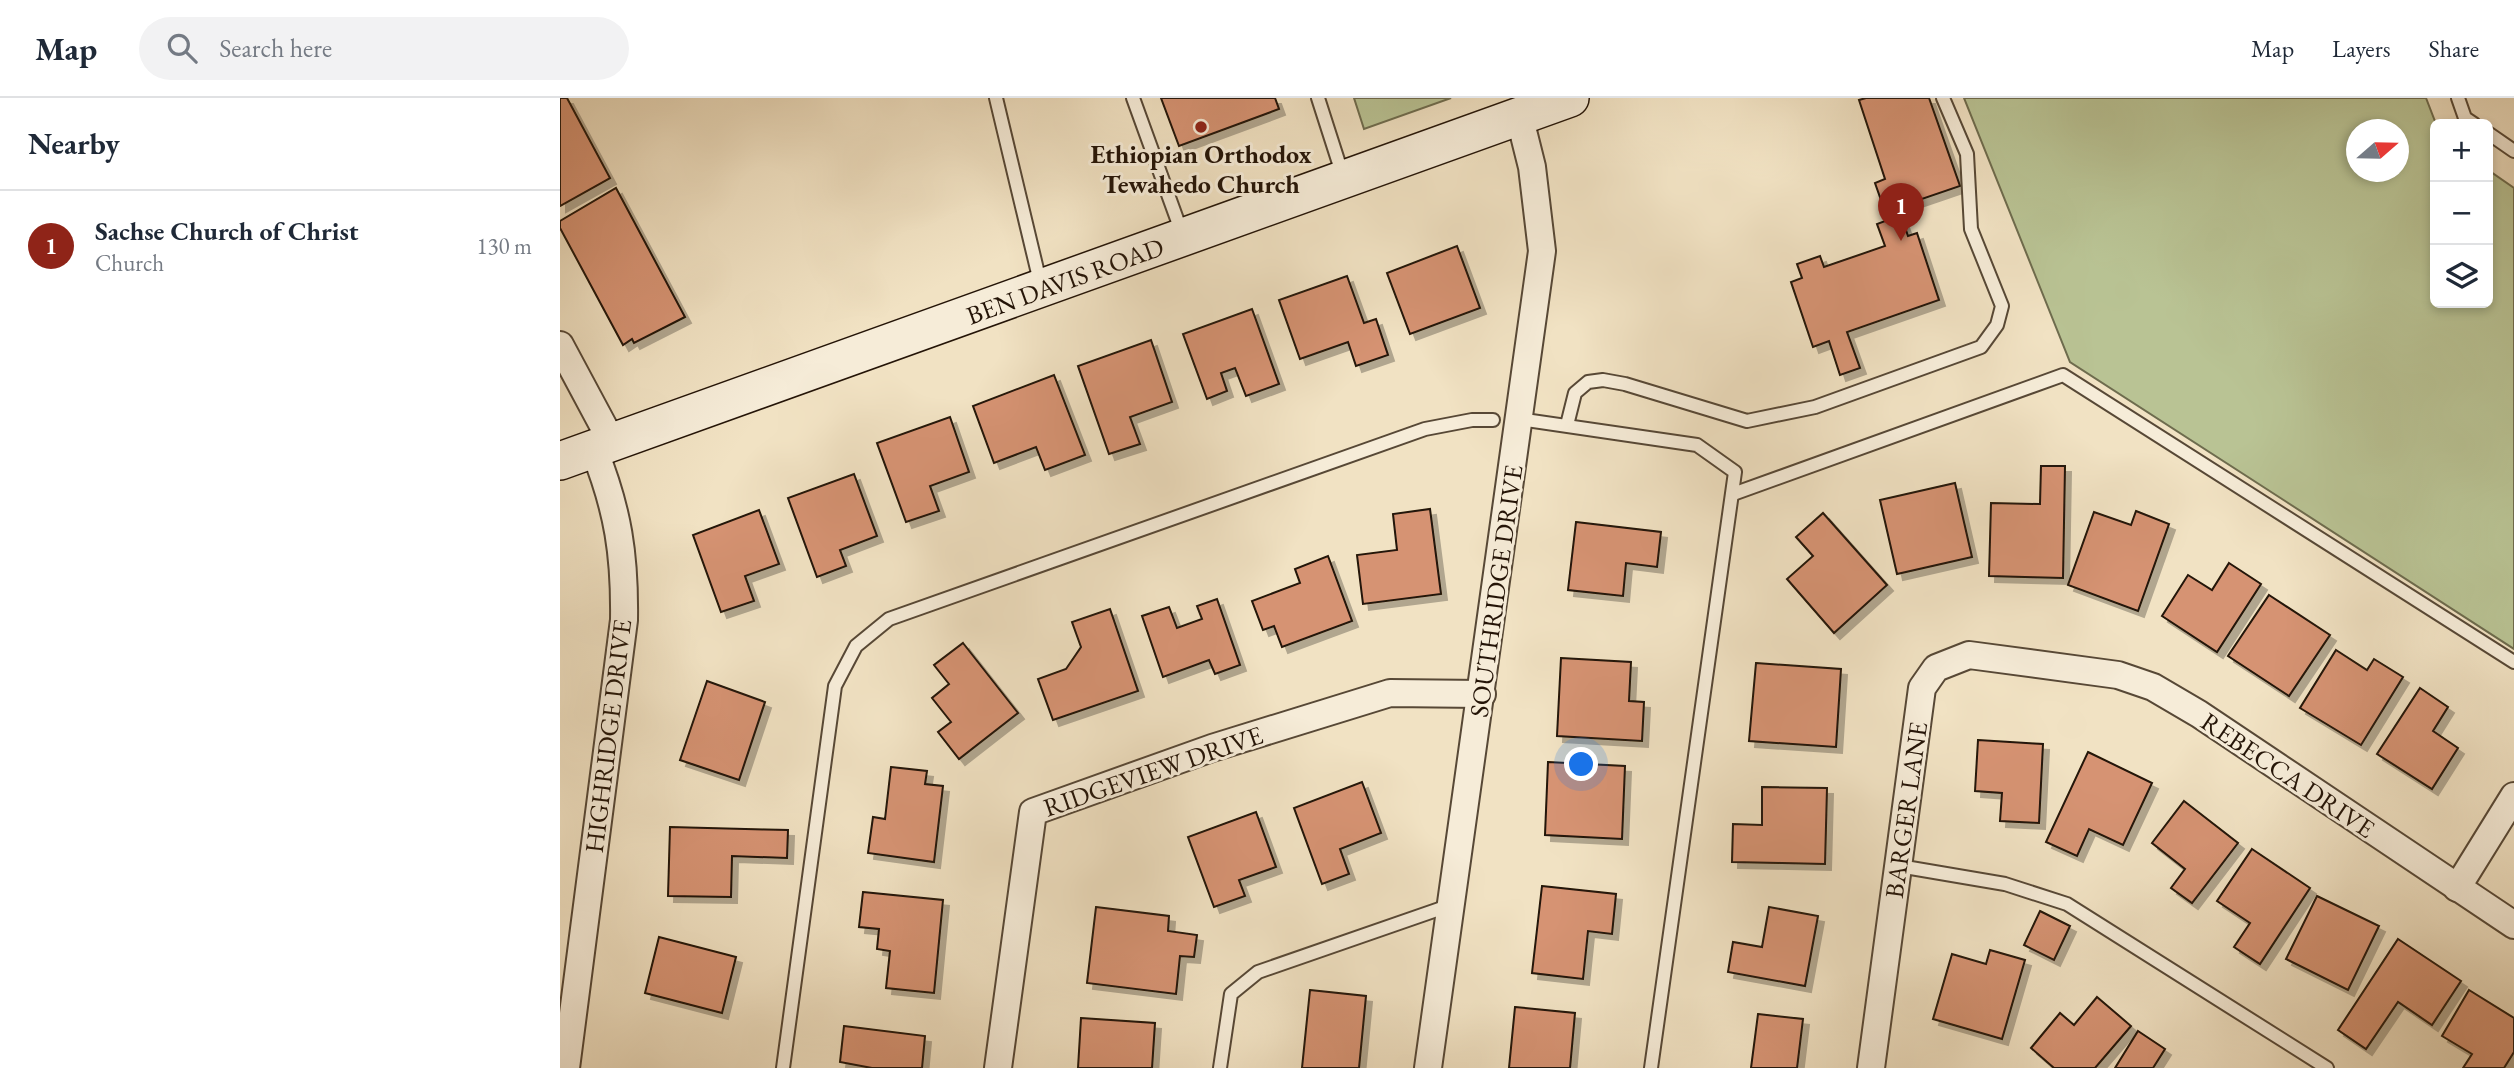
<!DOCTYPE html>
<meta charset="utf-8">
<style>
body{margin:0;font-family:"EB Garamond",serif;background:#f2f2f3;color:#1f2937}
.controls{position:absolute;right:21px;top:21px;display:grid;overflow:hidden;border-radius:10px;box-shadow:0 4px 10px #0003}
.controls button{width:63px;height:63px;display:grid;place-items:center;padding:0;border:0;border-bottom:2px solid #e0e1e3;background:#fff;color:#1f2937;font:35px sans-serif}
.compass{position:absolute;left:1786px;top:21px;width:63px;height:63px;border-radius:50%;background:#fff;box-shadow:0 4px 10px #0003;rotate:70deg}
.you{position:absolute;left:1022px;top:667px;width:24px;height:24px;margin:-18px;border:5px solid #fff;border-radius:50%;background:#1a73e8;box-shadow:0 0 0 10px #1a73e833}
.badge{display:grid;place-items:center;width:46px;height:46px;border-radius:50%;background:#8f2418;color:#fff;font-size:23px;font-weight:700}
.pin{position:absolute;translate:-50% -58px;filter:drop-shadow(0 2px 4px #0008)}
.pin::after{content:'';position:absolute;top:37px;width:24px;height:21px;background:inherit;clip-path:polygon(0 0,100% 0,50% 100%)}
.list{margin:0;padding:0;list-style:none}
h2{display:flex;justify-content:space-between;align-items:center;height:91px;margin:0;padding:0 28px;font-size:30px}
h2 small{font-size:23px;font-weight:400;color:#747a83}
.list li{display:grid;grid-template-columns:46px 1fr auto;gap:21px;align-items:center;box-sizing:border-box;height:112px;padding:0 28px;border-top:2px solid #e0e1e3}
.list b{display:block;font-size:26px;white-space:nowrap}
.list p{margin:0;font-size:23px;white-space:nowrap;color:#747a83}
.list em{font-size:23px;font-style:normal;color:#747a83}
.icon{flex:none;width:38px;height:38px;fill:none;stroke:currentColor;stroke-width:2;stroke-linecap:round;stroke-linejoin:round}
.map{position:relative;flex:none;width:1954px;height:970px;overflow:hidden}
header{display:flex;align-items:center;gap:42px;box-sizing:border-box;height:98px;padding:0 35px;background:#fff;border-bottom:2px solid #e0e1e3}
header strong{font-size:33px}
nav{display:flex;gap:38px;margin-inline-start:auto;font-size:24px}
.search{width:490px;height:63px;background:#f2f2f3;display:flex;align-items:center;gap:18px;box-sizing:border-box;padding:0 24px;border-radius:38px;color:#747a83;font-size:26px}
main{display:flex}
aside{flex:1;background:#fff}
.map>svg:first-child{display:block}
.green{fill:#b9c394;stroke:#6e6c4e;stroke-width:2;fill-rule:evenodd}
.building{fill:#d69373;stroke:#241407;stroke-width:2;filter:url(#shadow)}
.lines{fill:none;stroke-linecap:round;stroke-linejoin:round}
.lane-casing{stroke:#574836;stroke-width:16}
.street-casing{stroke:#574836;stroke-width:30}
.secondary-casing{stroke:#241407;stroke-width:40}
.lane{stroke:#f6ecd8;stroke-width:12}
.street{stroke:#f6ecd8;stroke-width:26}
.secondary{stroke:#f6ecd8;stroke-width:37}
.poi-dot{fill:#8f2418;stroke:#f6ecd8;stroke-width:2.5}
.labels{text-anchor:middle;stroke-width:6;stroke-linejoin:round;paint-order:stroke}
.poi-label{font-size:26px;font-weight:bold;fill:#241407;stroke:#f6ecd8}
.street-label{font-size:26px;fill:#241407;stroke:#f6ecd8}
</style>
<header>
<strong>Map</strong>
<div class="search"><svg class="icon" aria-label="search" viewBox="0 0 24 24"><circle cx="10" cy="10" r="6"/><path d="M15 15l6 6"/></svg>Search here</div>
<nav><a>Map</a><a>Layers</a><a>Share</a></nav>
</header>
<main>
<aside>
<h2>Nearby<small></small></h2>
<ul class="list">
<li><span class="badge">1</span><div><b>Sachse Church of Christ</b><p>Church</p></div><em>130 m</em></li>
</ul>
</aside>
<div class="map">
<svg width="1954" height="970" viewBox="0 0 1954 970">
<defs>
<filter id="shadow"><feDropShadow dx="6" dy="6" stdDeviation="0" flood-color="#0004"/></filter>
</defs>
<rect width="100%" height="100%" fill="#f1e2c3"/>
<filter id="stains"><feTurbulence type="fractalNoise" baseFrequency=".00286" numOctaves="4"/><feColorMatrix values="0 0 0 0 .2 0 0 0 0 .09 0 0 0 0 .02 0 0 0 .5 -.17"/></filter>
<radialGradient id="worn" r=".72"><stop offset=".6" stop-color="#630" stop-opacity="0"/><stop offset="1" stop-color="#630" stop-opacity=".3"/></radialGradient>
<!-- green -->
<g class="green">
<polygon points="794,0 891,0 804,31"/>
<path d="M1404,0H1866L1876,26L1875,205H1928V72L1954,90V551L1510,264ZM1797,32H1839V74H1797Z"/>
</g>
<!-- building -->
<g class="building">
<polygon points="0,0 7,0 50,80 0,108"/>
<polygon points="601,0 715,0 719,11 619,48"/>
<polygon points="1306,0 1369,0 1400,88 1338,109 1348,138 1357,135 1379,202 1287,234 1300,270 1280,277 1269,243 1253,249 1231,184 1242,180 1237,166 1260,158 1264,169 1325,148 1317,126 1328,122 1315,85 1325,81 1299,2"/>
<polygon points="56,90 125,219 74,245 72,241 63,247 0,130 0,123"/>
<polygon points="897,148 920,210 850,236 827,175"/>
<polygon points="787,178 804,225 816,221 828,257 796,268 788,244 740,261 719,202"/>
<polygon points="692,211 719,286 686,298 675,270 661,275 667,293 647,301 623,236"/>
<polygon points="591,242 612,304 570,319 580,346 549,356 518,268"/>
<polygon points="494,277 525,357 485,372 476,349 434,365 413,308"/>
<polygon points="390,319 409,374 370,388 379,413 346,424 317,345"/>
<polygon points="1481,368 1505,368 1503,480 1429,478 1431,405 1480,406"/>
<polygon points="294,376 317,438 280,452 286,468 257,479 228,400"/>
<polygon points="1395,385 1412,459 1337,476 1320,402"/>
<polygon points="870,411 881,496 803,506 797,457 837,452 833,416"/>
<polygon points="199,412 219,466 185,478 194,503 161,514 133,437"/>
<polygon points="1576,413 1609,426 1578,513 1508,487 1534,414 1571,427"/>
<polygon points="1263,415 1327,487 1274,535 1227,481 1253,458 1236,439"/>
<polygon points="1016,424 1101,434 1097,469 1066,465 1063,498 1008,492"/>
<polygon points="768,458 792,523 722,549 714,528 703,532 692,503 740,485 735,471"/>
<polygon points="1669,465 1701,486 1657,554 1602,518 1628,477 1652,492"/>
<polygon points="1709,497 1770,537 1729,598 1668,558"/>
<polygon points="657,501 680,567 655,576 649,562 603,579 582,518 609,509 617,530 642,521 637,508"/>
<polygon points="550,511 578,593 493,622 478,581 506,571 521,549 512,524"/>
<polygon points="403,545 458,615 399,661 378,634 391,624 372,600 389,586 374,567"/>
<polygon points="1776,552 1807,572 1814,561 1843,579 1801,647 1740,610"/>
<polygon points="1001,560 1071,564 1069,603 1084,604 1082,643 997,638"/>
<polygon points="1196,565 1281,571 1276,649 1189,643"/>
<polygon points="147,583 205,604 179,682 120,662"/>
<polygon points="1860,590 1888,609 1873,633 1898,650 1872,691 1817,656"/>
<polygon points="1418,642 1483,646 1479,725 1440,723 1442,695 1415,693"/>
<polygon points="1528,654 1592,685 1563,747 1529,731 1517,758 1486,744"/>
<polygon points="988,664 1065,668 1062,741 985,737"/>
<polygon points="331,669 367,673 365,686 383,688 374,764 308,755 313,719 325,721"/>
<polygon points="802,684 821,735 780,751 789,776 762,786 734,710"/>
<polygon points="1202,689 1267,690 1265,766 1172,764 1173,726 1202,727"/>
<polygon points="1624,703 1678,745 1632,805 1611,790 1625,771 1592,745"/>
<polygon points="696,714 716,769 679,782 685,798 654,809 628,739"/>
<polygon points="110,729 228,732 227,760 172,758 171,799 108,798"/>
<polygon points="1692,751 1750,790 1700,866 1674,849 1690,825 1657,803"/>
<polygon points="982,788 1056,796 1052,836 1028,833 1023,881 972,875"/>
<polygon points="303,794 383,802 374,895 326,890 330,853 317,851 319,831 299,829"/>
<polygon points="1757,798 1819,828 1788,892 1726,861"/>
<polygon points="536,809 609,818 608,833 637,837 634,859 620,858 616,896 527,885"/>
<polygon points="1209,809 1258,818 1245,888 1168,874 1173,844 1202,849"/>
<polygon points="1480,813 1510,828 1494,862 1464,847"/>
<polygon points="99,839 176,859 162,915 85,895"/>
<polygon points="1838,841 1901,883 1872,927 1838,904 1806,951 1778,932"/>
<polygon points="1430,852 1465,862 1442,941 1373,921 1392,856 1426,866"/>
<polygon points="750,892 806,898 799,970 742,970"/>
<polygon points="1909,892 1954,920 1954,954 1944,970 1903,970 1912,956 1882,938"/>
<polygon points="1537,899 1571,928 1535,970 1494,970 1471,950 1500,915 1514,927"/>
<polygon points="955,909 1015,915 1010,970 949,970"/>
<polygon points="1198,916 1243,921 1237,970 1191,970"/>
<polygon points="521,920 595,925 592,970 518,970"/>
<polygon points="284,928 365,938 362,970 312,970 280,964"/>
<polygon points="1578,933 1605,951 1593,970 1555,970"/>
</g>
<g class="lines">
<defs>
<g id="lane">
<polyline points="436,0 481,188"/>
<polyline points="573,0 622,135"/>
<polyline points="758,0 783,78"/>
<polyline points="1898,0 1905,20 1914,26"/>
<polyline points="1928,35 1954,53"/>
<polyline points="959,321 1137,347 1175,374 1091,970"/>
<polyline points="1007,327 1015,295 1028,284 1043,282 1065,286 1187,323 1255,309 1421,249 1437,227 1442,208 1411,131 1407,56 1383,0"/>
<polyline points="1173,396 1503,277 1954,564"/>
<polyline points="1339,768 1445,786 1507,806 1767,970"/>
<polyline points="223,970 275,588 296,548 329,521 865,331 912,322 933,322"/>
<polyline points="660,970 671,896 698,874 891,807"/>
</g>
<g id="street">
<polyline points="0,247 53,346"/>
<polyline points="1897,790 1954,698"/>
<path d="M6,970L64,522C65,457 58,412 34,352"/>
<polyline points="438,970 473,714 652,650 830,595 922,596"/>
<polyline points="868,970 982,153 972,69 959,17"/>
<polyline points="1311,970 1362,590 1376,570 1409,557 1558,577 1593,589 1639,616 1954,827"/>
</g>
<polyline id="secondary" points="0,363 1010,0"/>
</defs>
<!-- lane casing -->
<use href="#lane" class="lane-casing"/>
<!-- street casing -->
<use href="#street" class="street-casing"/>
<!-- secondary casing -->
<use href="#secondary" class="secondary-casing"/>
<!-- lane -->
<use href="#lane" class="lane"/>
<!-- street -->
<use href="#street" class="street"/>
<!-- secondary -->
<use href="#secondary" class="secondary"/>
</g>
<!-- markers -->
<circle class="poi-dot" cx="641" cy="29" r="7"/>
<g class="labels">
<!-- poi labels -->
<g class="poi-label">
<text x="641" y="65">Ethiopian Orthodox<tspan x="641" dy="30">Tewahedo Church</tspan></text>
</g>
<!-- street labels -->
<g class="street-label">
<text transform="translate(505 183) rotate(-20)" y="9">BEN DAVIS ROAD</text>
<text transform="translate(936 493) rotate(-82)" y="9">SOUTHRIDGE DRIVE</text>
<text transform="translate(48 638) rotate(-83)" y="9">HIGHRIDGE DRIVE</text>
<text transform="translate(593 673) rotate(-19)" y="9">RIDGEVIEW DRIVE</text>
<text transform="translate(1728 677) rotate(34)" y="9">REBECCA DRIVE</text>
<text transform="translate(1346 712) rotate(-82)" y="9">BARGER LANE</text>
</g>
</g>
<rect width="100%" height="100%" filter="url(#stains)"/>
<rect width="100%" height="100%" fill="url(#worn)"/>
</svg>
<div class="controls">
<button>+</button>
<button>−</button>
<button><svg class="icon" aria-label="layers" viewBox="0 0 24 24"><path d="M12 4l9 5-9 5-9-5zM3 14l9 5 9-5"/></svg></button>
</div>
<svg class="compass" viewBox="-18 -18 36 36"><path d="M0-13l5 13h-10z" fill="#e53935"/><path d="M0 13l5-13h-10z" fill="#747a83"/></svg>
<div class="you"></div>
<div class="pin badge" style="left:1341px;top:143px">1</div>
</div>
</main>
